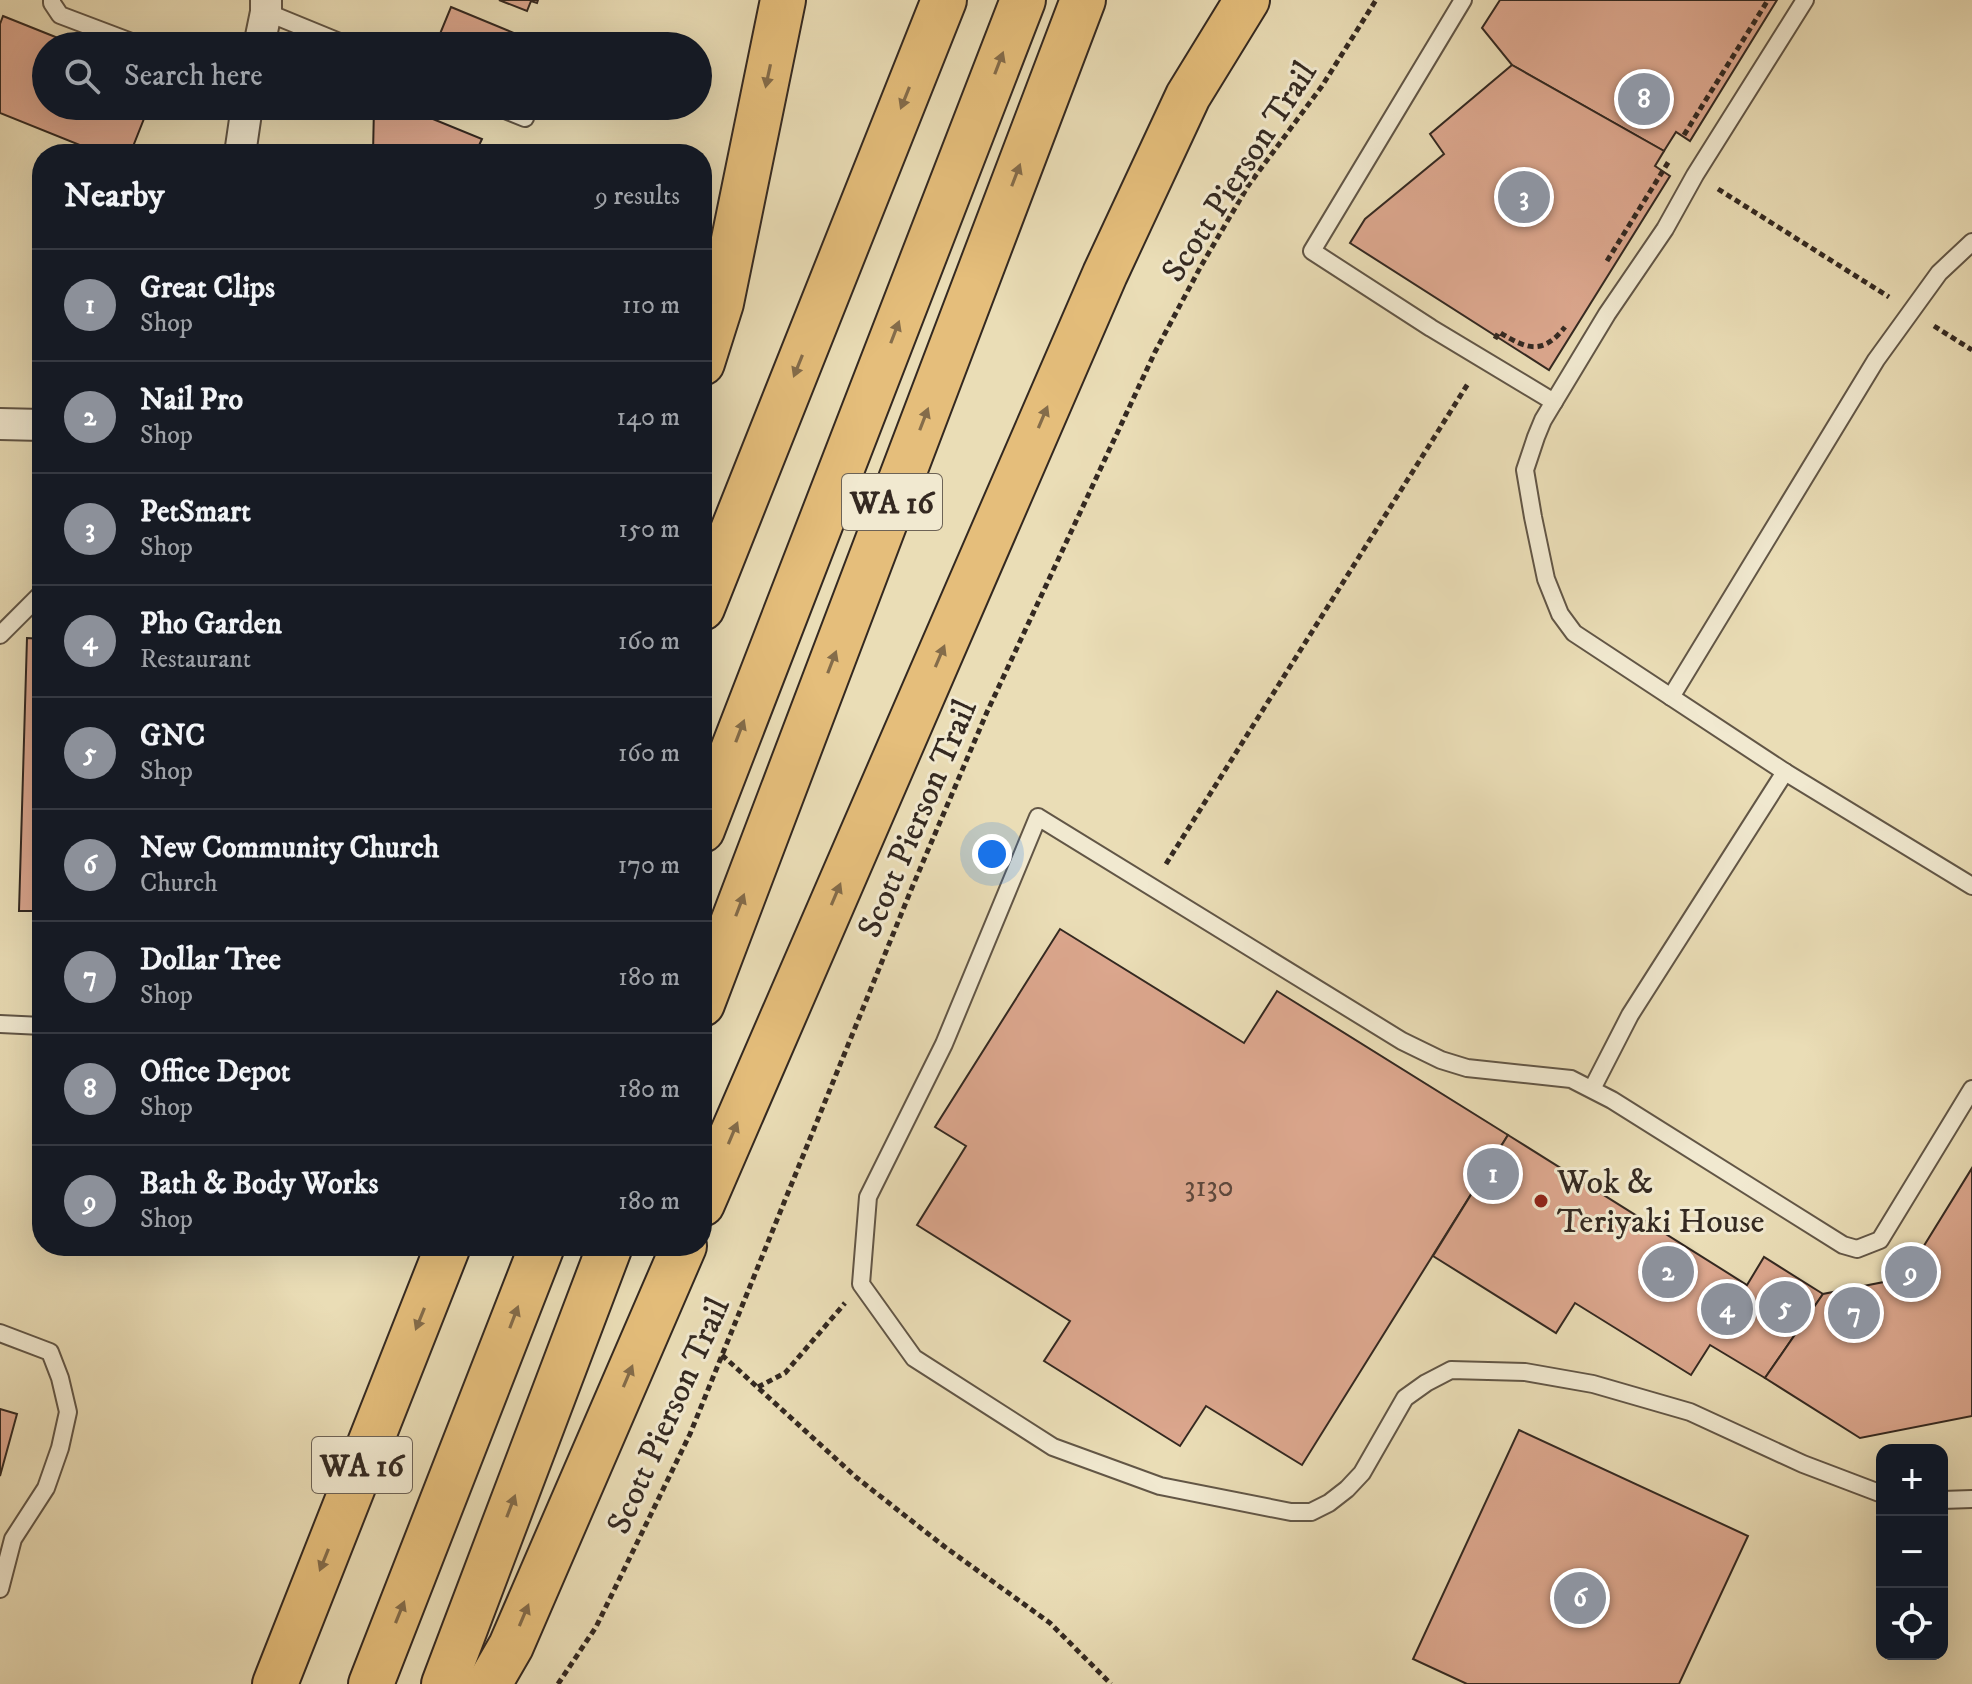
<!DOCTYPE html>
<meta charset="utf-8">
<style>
body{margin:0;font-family:"IM FELL DW Pica",serif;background:#242831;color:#f1f3f6}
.controls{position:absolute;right:24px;bottom:24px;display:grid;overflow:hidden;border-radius:16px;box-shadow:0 8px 32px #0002}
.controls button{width:72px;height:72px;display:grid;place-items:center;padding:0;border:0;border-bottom:2px solid #363941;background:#171b24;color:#f1f3f6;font:40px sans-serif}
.you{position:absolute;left:992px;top:854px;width:28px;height:28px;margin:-20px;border:6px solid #fff;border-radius:50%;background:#1a73e8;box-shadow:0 0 0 12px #1a73e833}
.badge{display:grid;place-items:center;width:52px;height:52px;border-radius:50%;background:#8c9099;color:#fff;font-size:26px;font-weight:700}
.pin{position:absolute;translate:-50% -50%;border:4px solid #fff;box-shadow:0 2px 8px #0006}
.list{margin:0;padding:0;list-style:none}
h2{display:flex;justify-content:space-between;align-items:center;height:104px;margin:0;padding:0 32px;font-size:34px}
h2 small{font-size:26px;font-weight:400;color:#9ea1a6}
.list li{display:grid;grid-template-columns:52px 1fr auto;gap:24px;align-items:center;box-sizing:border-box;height:112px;padding:0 32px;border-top:2px solid #363941}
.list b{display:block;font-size:30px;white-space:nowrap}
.list p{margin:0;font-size:26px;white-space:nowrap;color:#9ea1a6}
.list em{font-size:26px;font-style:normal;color:#9ea1a6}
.icon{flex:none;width:44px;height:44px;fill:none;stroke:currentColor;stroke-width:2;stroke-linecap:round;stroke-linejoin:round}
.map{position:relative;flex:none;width:1972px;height:1684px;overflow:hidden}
.search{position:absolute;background:#171b24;box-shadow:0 8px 32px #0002;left:32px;top:32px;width:680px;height:88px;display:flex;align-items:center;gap:20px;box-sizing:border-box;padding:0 28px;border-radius:44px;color:#9ea1a6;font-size:30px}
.panel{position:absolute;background:#171b24;box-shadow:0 8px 32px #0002;left:32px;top:144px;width:680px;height:1112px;border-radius:32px}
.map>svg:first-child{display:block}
.building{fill:#dca78e;stroke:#342921;stroke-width:2}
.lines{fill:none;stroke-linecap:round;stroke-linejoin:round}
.service-casing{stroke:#625646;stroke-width:20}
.minor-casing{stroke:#625646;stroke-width:34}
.motorway-casing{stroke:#342921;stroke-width:48}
.path{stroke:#342921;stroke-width:5;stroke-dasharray:6 4;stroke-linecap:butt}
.service{stroke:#f1e9d0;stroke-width:16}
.minor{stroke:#f1e9d0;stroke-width:30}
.motorway{stroke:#e5be7b;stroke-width:44}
.oneway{fill:#846c4a}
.poi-dot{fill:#8f2418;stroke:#f1e9d0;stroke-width:3}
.labels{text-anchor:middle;stroke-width:6;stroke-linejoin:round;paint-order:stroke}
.number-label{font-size:30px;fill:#5e483c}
.shield{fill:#f1e9d0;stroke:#6d6356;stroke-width:2}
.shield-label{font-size:32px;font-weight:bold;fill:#342921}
.street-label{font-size:34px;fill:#342921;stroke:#f1e9d0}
.poi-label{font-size:34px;fill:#342921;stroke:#f1e9d0;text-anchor:start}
</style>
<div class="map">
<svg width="1972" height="1684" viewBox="0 0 1972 1684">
<rect width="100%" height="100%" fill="#eaddb6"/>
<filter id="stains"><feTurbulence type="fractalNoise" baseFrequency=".0025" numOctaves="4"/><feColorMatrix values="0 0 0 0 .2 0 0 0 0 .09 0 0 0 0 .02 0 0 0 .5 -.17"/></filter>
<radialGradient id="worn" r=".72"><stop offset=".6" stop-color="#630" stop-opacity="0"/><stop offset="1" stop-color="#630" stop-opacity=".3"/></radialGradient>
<!-- building -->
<g class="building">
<polygon points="499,0 538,0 537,3 531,1 527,11"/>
<polygon points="1500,0 1777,0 1690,141 1676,132 1664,151 1512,65 1482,28"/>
<polygon points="451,7 526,38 523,46 435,46"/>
<polygon points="3,16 78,46 46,46 46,106 149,106 130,154 102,154 0,113 0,24"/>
<polygon points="1512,65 1664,151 1655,166 1670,176 1549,370 1350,243 1365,219 1444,154 1430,134"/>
<polygon points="374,106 406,106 406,108 482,139 475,154 373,154"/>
<polygon points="27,638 42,639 42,911 19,911"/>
<polygon points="1060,929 1244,1043 1277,991 1508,1135 1302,1465 1206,1406 1180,1446 1044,1361 1070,1321 917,1225 966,1146 935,1127"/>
<polygon points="1508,1135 1747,1285 1764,1257 1823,1294 1765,1378 1710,1345 1691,1375 1575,1303 1556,1333 1433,1256"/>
<polygon points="1972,1168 1972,1416 1860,1438 1765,1378 1823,1294 1904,1278"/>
<polygon points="0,1409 17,1414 0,1476"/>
<polygon points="1519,1430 1748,1536 1679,1684 1467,1684 1413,1659"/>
</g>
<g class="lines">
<defs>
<g id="service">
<polyline points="52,0 52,3 60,15 142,46"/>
<polyline points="1463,0 1312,251 1431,328 1554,402"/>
<polyline points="1805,0 1695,175 1665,229 1607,314 1543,420 1536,437 1525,470 1533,517 1546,579 1560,614 1574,633 1785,772 1972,886"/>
<polyline points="266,12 349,46"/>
<polyline points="495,106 525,118"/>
<polyline points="0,635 42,593"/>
<polyline points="1671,697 1876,360 1939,273 1972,242"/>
<polyline points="0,1024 42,1026"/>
<polyline points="1592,1089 1630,1015 1785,772"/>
<polyline points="0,1333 50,1352 60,1378 68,1412 60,1448 46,1488 13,1539 0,1589"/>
<polyline points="1882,1494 1803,1464 1690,1412 1593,1384 1525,1372 1451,1370 1426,1383 1405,1398 1362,1473 1347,1489 1329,1503 1311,1512 1291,1512 1160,1486 1053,1447 914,1358 861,1284 868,1197 944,1044 1038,817 1402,1041 1441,1060 1467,1068 1571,1079 1612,1100 1843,1245 1857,1249 1880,1240 1972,1089"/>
<polyline points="1942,1500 1972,1499"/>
</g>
<g id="minor">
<polyline points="259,46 266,12 266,0"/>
<polyline points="240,154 247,106"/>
<polyline points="0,424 42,425"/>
</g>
<g id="motorway">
<polyline points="702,363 721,303 783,0"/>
<polyline points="702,608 944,0"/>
<polyline points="702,830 1023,0"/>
<polyline points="702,1004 1083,0"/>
<polyline points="702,1204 1105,274 1188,96 1247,0"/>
<polyline points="275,1684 448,1246"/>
<polyline points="371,1684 542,1246"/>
<polyline points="444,1684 610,1246"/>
<polyline points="489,1684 511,1646 684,1246"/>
</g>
</defs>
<!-- service casing -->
<use href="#service" class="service-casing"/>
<!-- minor casing -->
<use href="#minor" class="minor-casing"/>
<!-- motorway casing -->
<use href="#motorway" class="motorway-casing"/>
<!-- path -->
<g class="path">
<polyline points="1684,135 1768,0"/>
<polyline points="1718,189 1889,297"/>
<polyline points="1607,261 1669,161"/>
<polyline points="1934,326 1972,350"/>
<path d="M1495,339L1499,332C1527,349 1542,356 1565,327"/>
<polyline points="1166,864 1469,382"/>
<polyline points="722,1355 857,1478 945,1547 1050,1623 1111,1684"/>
<polyline points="758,1387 785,1373 845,1303"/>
<polyline points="558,1684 596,1627 690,1434 911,890 987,712 1155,352 1201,266 1248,186 1322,86 1376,0"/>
</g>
<!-- service -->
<use href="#service" class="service"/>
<!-- minor -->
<use href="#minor" class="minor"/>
<!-- motorway -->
<use href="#motorway" class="motorway"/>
</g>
<!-- one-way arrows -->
<defs><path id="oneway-solid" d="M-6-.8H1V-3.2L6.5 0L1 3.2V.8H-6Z" transform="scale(2)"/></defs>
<g class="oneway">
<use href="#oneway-solid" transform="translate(999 63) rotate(-69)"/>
<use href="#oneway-solid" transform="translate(768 76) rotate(102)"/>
<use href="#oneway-solid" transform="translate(905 98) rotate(112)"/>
<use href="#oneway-solid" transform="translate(1016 175) rotate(-69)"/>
<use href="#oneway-solid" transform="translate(895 332) rotate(-69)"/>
<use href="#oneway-solid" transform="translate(798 366) rotate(112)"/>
<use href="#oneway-solid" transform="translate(1043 417) rotate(-67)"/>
<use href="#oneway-solid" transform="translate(924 419) rotate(-69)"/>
<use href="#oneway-solid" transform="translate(940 656) rotate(-67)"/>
<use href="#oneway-solid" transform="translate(832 662) rotate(-69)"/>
<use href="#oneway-solid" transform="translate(740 731) rotate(-69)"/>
<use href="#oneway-solid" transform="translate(836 894) rotate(-67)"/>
<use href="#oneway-solid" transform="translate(740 905) rotate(-69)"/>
<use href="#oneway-solid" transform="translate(733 1133) rotate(-67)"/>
<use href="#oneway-solid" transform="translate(514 1317) rotate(-69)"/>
<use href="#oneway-solid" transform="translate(420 1319) rotate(112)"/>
<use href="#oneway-solid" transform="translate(628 1376) rotate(-67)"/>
<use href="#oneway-solid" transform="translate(511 1506) rotate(-69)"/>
<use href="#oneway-solid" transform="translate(324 1560) rotate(112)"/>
<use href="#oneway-solid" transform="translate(400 1612) rotate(-68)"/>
<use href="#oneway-solid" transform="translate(524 1615) rotate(-67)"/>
</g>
<!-- markers -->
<circle class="poi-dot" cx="1541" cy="1201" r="8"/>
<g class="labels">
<!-- number labels -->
<g class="number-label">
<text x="1209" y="1196">3130</text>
</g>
<!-- shield labels -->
<g class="shield">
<rect x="842" y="474" width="100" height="56" rx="6"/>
<rect x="312" y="1437" width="100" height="56" rx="6"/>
</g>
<g class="shield-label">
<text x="892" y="513">WA 16</text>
<text x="362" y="1476">WA 16</text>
</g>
<!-- street labels -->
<g class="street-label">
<text transform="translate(1238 171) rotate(-57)" y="12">Scott Pierson Trail</text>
<text transform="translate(916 818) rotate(-67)" y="12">Scott Pierson Trail</text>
<text transform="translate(667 1415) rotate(-66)" y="12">Scott Pierson Trail</text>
</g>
<!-- poi labels -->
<g class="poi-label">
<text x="1557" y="1193">Wok &amp;<tspan x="1557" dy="39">Teriyaki House</tspan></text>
</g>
</g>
<rect width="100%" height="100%" filter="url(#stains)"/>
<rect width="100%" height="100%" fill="url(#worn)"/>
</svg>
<div class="controls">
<button>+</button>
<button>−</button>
<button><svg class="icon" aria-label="locate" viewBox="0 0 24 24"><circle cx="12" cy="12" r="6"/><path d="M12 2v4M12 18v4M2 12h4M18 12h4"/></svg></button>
</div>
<div class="you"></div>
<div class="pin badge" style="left:1493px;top:1174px">1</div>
<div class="pin badge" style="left:1668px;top:1272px">2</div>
<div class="pin badge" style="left:1524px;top:197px">3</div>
<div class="pin badge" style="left:1727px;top:1309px">4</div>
<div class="pin badge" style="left:1785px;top:1307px">5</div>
<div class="pin badge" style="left:1580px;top:1598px">6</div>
<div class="pin badge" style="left:1854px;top:1313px">7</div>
<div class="pin badge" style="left:1644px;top:99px">8</div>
<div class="pin badge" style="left:1911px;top:1272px">9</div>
<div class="search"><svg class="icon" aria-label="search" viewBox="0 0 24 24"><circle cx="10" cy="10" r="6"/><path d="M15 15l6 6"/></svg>Search here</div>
<section class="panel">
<h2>Nearby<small>9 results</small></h2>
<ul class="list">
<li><span class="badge">1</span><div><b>Great Clips</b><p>Shop</p></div><em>110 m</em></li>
<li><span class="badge">2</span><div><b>Nail Pro</b><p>Shop</p></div><em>140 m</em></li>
<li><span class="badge">3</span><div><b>PetSmart</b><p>Shop</p></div><em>150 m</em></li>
<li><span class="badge">4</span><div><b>Pho Garden</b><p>Restaurant</p></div><em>160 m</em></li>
<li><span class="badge">5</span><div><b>GNC</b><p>Shop</p></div><em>160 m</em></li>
<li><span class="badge">6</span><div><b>New Community Church</b><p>Church</p></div><em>170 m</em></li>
<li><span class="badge">7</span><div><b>Dollar Tree</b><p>Shop</p></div><em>180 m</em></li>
<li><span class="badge">8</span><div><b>Office Depot</b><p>Shop</p></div><em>180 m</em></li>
<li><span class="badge">9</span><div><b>Bath &amp; Body Works</b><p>Shop</p></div><em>180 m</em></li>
</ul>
</section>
</div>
